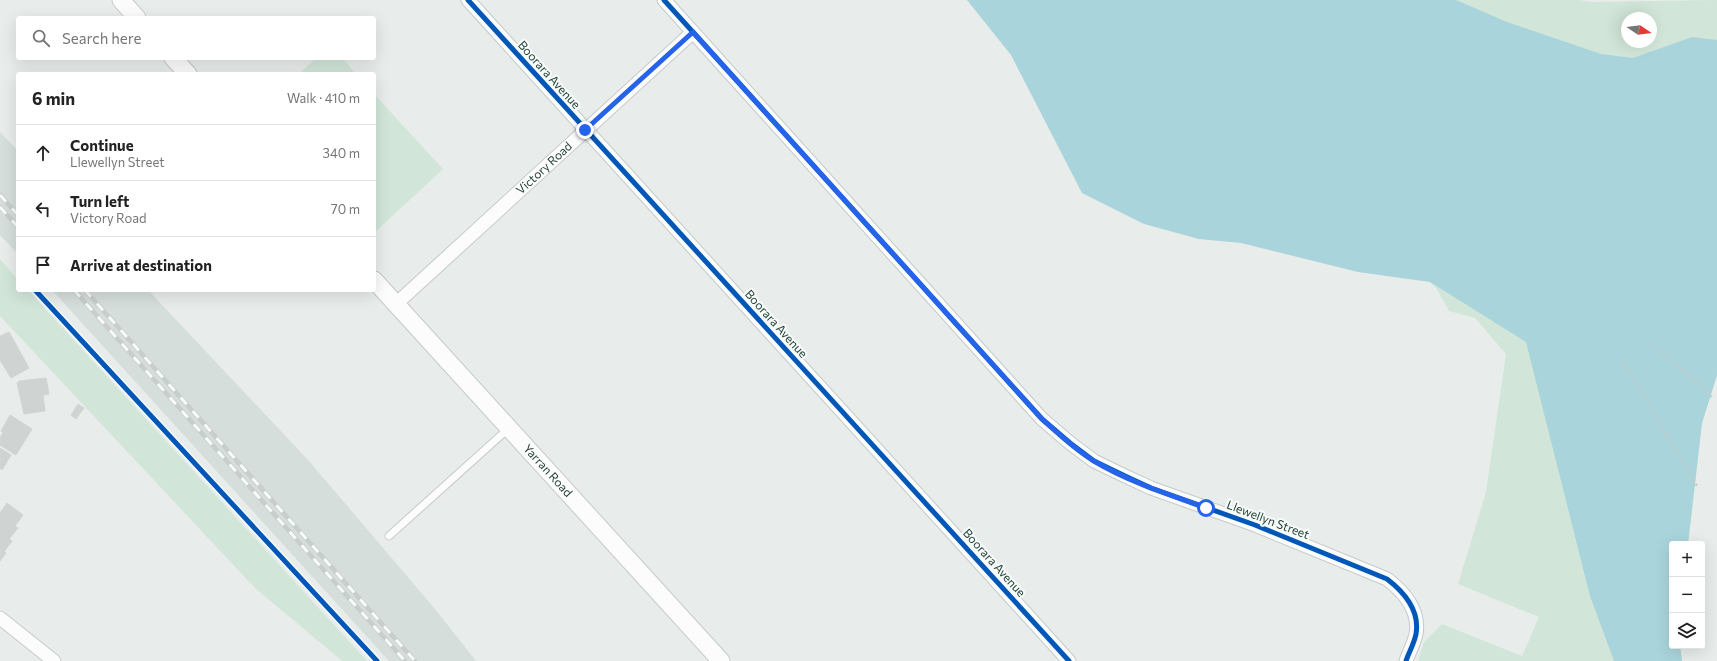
<!DOCTYPE html>
<meta charset="utf-8">
<style>
body{margin:0;font-family:Commissioner,sans-serif;background:#f2f2f2;color:#222}
.controls{position:absolute;right:12px;bottom:12px;display:grid;overflow:hidden;border-radius:4px;box-shadow:0 4px 16px #0002}
.controls button{width:36px;height:36px;display:grid;place-items:center;padding:0;border:0;border-bottom:1px solid #e0e0e0;background:#fff;color:#222;font:20px sans-serif}
.compass{position:absolute;left:1621px;top:12px;width:36px;height:36px;border-radius:50%;background:#fff;box-shadow:0 4px 16px #0002;rotate:103deg}
.stop{position:absolute;width:12px;height:12px;margin:-9px;border:3px solid #2563eb;border-radius:50%;background:#fff}
.stop.end{background:#2563eb;border-color:#fff;box-shadow:0 1px 4px #0008}
.list{margin:0;padding:0;list-style:none}
h2{display:flex;justify-content:space-between;align-items:center;height:52px;margin:0;padding:0 16px;font-size:17px}
h2 small{font-size:13px;font-weight:400;color:#767676}
.list li{display:grid;grid-template-columns:26px 1fr auto;gap:12px;align-items:center;box-sizing:border-box;height:56px;padding:0 16px;border-top:1px solid #e0e0e0}
.list b{display:block;font-size:15px;white-space:nowrap}
.list p{margin:0;font-size:13px;white-space:nowrap;color:#767676}
.list em{font-size:13px;font-style:normal;color:#767676}
.icon{flex:none;width:22px;height:22px;fill:none;stroke:currentColor;stroke-width:2;stroke-linecap:round;stroke-linejoin:round}
.map{position:relative;flex:none;width:1717px;height:661px;overflow:hidden}
.search{position:absolute;background:#fff;box-shadow:0 4px 16px #0002;left:16px;top:16px;width:360px;height:44px;display:flex;align-items:center;gap:10px;box-sizing:border-box;padding:0 14px;border-radius:4px;color:#767676;font-size:15px}
.panel{position:absolute;background:#fff;box-shadow:0 4px 16px #0002;left:16px;top:72px;width:360px;height:220px;border-radius:4px}
.map>svg:first-child{display:block}
.built{fill:#d6dedb}
.green{fill:#d1e6d8;fill-rule:evenodd}
.water{fill:#a9d4db}
.building{fill:#cfd4d2;stroke:#d1d6d4}
.lines{fill:none;stroke-linecap:round;stroke-linejoin:round}
.service-casing{stroke:#c5cac8;stroke-width:9}
.minor-casing{stroke:#c5cac8;stroke-width:15}
.tertiary-casing{stroke:#c5cac8;stroke-width:19}
.path{stroke:#c3ccca;stroke-width:2.5;stroke-dasharray:2 3;stroke-linecap:butt}
.service{stroke:#fcfcfc;stroke-width:7}
.minor{stroke:#fcfcfc;stroke-width:13}
.tertiary{stroke:#fcfcfc;stroke-width:17}
.rail-casing{stroke:#c9cdcc;stroke-width:4.5}
.rail{stroke:#f7fbf9;stroke-width:3;stroke-dasharray:9;stroke-linecap:butt}
.cycleway-casing{stroke:#f7fbf9;stroke-width:8}
.cycleway{stroke:#0057b8;stroke-width:5}
.route{stroke:#2563eb;stroke-width:5}
.labels{text-anchor:middle;stroke-width:4;stroke-linejoin:round;paint-order:stroke}
.street-label{font-size:12px;fill:#24423a;stroke:#f7fbf9}
</style>
<div class="map">
<svg width="1717" height="661" viewBox="0 0 1717 661">
<rect width="100%" height="100%" fill="#e8edeb"/>
<!-- built -->
<g class="built">
<polygon points="0,132 18,151 18,254 0,235"/>
<polygon points="52,290 148,290 309,461 435,609 476,661 389,661"/>
</g>
<!-- green -->
<g class="green">
<path d="M1368,0H1579L1592,2L1717,0V375L1702,423L1688,544H1672V646H1680L1682,661H1418L1424,642L1442,624L1522,656L1539,617L1458,584L1486,492L1506,354L1475,318L1449,311L1436,288L1430,282ZM1627,18H1651V42H1627Z"/>
<polygon points="316,58 342,58 356,74 299,74"/>
<polygon points="374,94 443,169 374,233"/>
<polygon points="0,259 18,280 18,290 28,290 367,661 342,661 255,588 0,316"/>
</g>
<!-- water -->
<polygon class="water" points="967,0 1456,0 1507,22 1601,54 1633,58 1692,37 1717,40 1717,375 1702,423 1688,544 1672,544 1672,646 1680,646 1682,661 1614,661 1590,596 1526,342 1430,282 1358,272 1241,243 1199,239 1144,224 1082,193 1011,55"/>
<!-- building -->
<g class="building">
<polygon points="9,332 29,368 11,378 0,360 0,336"/>
<polygon points="46,378 49,394 43,395 45,411 24,414 17,383 19,381"/>
<polygon points="78,404 84,408 76,419 71,415"/>
<polygon points="10,415 32,429 16,455 0,445 0,438 3,433 1,431"/>
<polygon points="0,448 11,455 2,470 0,468"/>
<polygon points="7,503 23,515 15,526 18,528 9,539 12,541 4,552 6,553 0,561 0,513"/>
</g>
<g class="lines">
<defs>
<polyline id="service" points="389,536 509,428"/>
<g id="minor">
<polyline points="468,0 1069,661"/>
<path d="M664,0L1042,419L1070,443L1094,461L1125,476L1151,488L1255,525L1387,579C1404,592 1420,611 1416,634C1414,644 1409,652 1406,661"/>
<path id="s1" d="M396,304L693,32"/>
<polyline points="0,618 54,661"/>
</g>
<g id="tertiary">
<polyline points="121,0 137,18"/>
<polyline points="173,58 188,74"/>
<path id="s2" d="M374,280L721,661"/>
</g>
</defs>
<!-- service casing -->
<use href="#service" class="service-casing"/>
<!-- minor casing -->
<use href="#minor" class="minor-casing"/>
<!-- tertiary casing -->
<use href="#tertiary" class="tertiary-casing"/>
<!-- path -->
<g class="path">
<polyline points="1651,342 1713,398"/>
<polyline points="1622,359 1697,486"/>
</g>
<!-- service -->
<use href="#service" class="service"/>
<!-- minor -->
<use href="#minor" class="minor"/>
<!-- tertiary -->
<use href="#tertiary" class="tertiary"/>
<defs>
<g id="rail">
<polyline points="0,195 18,215"/>
<polyline points="0,207 18,227"/>
<polyline points="74,290 405,661"/>
<polyline points="85,290 415,661"/>
</g>
</defs>
<!-- rail casing -->
<use href="#rail" class="rail-casing"/>
<!-- rail -->
<use href="#rail" class="rail"/>
<defs>
<g id="cycleway">
<polyline points="468,0 1069,661"/>
<path d="M664,0L1042,419L1070,443L1094,461L1125,476L1151,488L1255,525L1387,579C1404,592 1420,611 1416,634C1414,644 1409,652 1406,661"/>
<polyline points="35,290 377,661"/>
</g>
</defs>
<!-- cycleway casing -->
<use href="#cycleway" class="cycleway-casing"/>
<!-- cycleway -->
<use href="#cycleway" class="cycleway"/>
</g>
<g class="lines">
<!-- route -->
<path class="route" d="M585,130L693,32L1042,419C1059,434 1075,450 1094,461C1129,482 1168,494 1206,508"/>
</g>
<g class="labels">
<!-- street labels -->
<g class="street-label">
<text transform="translate(549 75) rotate(48)" y="4">Boorara Avenue</text>
<text dy="4" stroke="none"><textPath href="#s1" startOffset="201">Victory Road</textPath></text>
<text transform="translate(776 324) rotate(48)" y="4">Boorara Avenue</text>
<text dy="4" stroke="none"><textPath href="#s2" startOffset="258">Yarran Road</textPath></text>
<text transform="translate(1268 520) rotate(21)" y="4">Llewellyn Street</text>
<text transform="translate(994 563) rotate(48)" y="4">Boorara Avenue</text>
</g>
</g>
</svg>
<div class="controls">
<button>+</button>
<button>−</button>
<button><svg class="icon" aria-label="layers" viewBox="0 0 24 24"><path d="M12 4l9 5-9 5-9-5zM3 14l9 5 9-5"/></svg></button>
</div>
<svg class="compass" viewBox="-18 -18 36 36"><path d="M0-13l5 13h-10z" fill="#e53935"/><path d="M0 13l5-13h-10z" fill="#767676"/></svg>
<div class="stop" style="left:1206px;top:508px"></div>
<div class="stop end" style="left:585px;top:130px"></div>
<div class="search"><svg class="icon" aria-label="search" viewBox="0 0 24 24"><circle cx="10" cy="10" r="6"/><path d="M15 15l6 6"/></svg>Search here</div>
<section class="panel">
<h2>6 min<small>Walk · 410 m</small></h2>
<ul class="list">
<li><svg class="icon" aria-label="ahead" viewBox="0 0 24 24"><path d="M12 20V5M6 11l6-6 6 6"/></svg><div><b>Continue</b><p>Llewellyn Street</p></div><em>340 m</em></li>
<li><svg class="icon" aria-label="left" viewBox="0 0 24 24"><path d="M17 20v-9H6M10 6l-5 5 5 5"/></svg><div><b>Turn left</b><p>Victory Road</p></div><em>70 m</em></li>
<li><svg class="icon" aria-label="arrive" viewBox="0 0 24 24"><path d="M6 21V4h12l-3 4 3 4H6"/></svg><div><b>Arrive at destination</b></div></li>
</ul>
</section>
</div>
